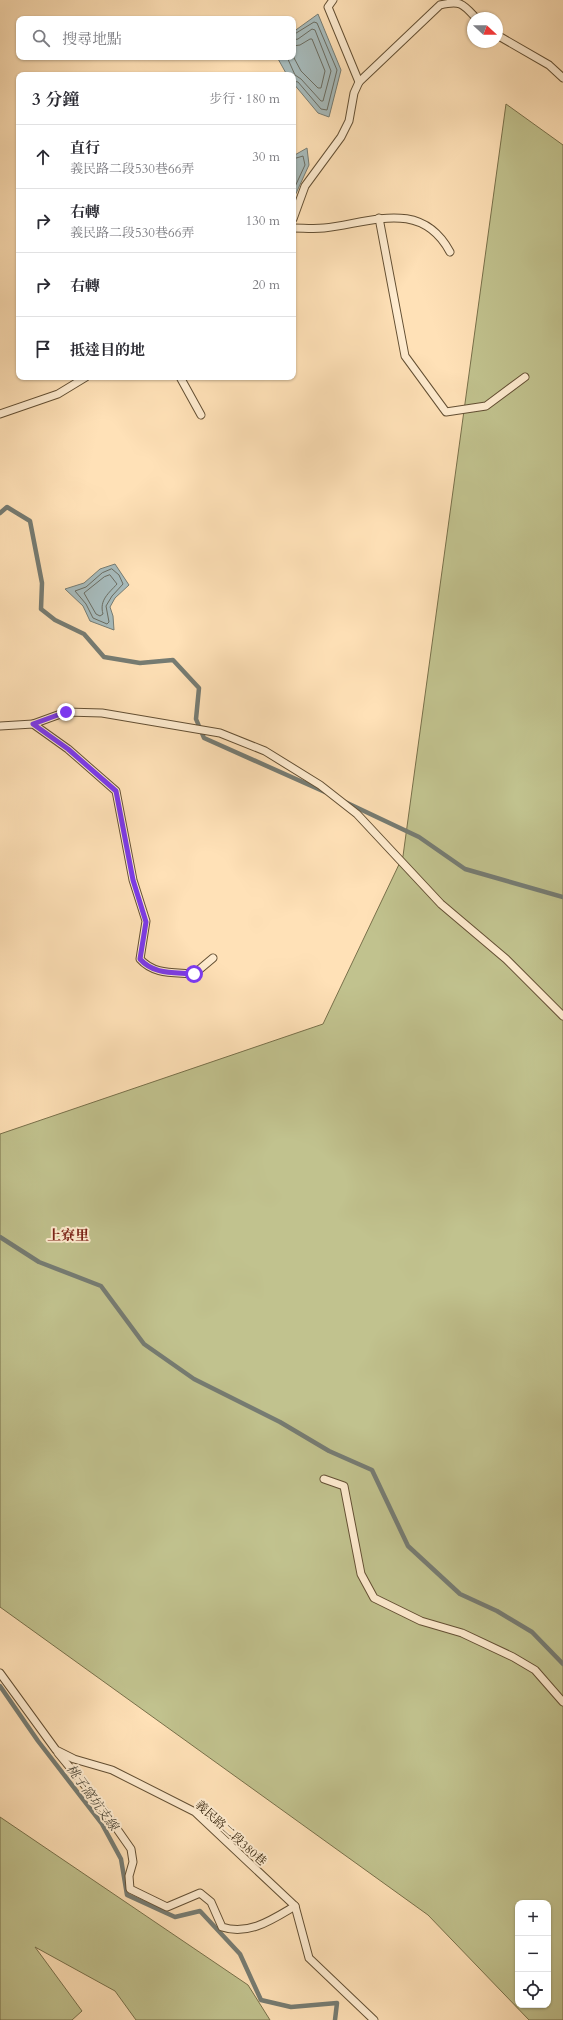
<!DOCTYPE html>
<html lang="zh-TW">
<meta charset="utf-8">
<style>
body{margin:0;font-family:Cardo,"Noto Serif TC",serif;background:#f2f2f3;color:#2b2b33}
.controls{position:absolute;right:12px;bottom:12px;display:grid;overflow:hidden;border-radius:8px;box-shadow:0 1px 3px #0004}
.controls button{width:36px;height:36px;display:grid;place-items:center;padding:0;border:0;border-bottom:1px solid #e1e1e2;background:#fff;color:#2b2b33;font:20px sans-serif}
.compass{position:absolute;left:467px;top:12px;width:36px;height:36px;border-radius:50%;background:#fff;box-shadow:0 1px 3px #0004;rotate:111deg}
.stop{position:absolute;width:12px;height:12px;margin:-9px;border:3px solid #7c3aed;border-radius:50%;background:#fff}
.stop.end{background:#7c3aed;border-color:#fff;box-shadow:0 1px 4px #0008}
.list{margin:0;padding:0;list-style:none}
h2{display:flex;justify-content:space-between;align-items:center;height:52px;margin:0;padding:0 16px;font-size:17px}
h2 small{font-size:13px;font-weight:400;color:#7c7c81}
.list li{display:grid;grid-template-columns:26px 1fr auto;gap:12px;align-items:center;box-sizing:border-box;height:64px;padding:0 16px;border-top:1px solid #e1e1e2}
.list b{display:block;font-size:15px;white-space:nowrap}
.list p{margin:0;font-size:13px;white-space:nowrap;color:#7c7c81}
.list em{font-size:13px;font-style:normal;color:#7c7c81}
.icon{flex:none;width:22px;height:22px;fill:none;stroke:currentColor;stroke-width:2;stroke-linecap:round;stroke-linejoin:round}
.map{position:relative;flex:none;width:563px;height:2020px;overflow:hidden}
.search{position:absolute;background:#fff;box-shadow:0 1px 3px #0004;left:16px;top:16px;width:280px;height:44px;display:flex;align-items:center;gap:10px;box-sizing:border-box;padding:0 14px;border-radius:8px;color:#7c7c81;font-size:15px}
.panel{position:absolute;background:#fff;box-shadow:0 1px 3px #0004;left:16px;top:72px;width:280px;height:308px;border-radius:8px}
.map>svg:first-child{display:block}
.green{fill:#c1c28e;stroke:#78704a;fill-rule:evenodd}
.water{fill:#a6babb;stroke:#767c73}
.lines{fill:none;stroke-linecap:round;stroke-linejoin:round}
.shore{stroke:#6a6c61;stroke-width:1}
.stream{stroke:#767c73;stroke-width:4.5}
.lane-casing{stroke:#634f33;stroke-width:9}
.lane{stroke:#ffecd0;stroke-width:7}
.route{stroke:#7c3aed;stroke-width:5}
.labels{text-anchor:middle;stroke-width:4;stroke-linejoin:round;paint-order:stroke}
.street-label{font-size:12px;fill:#2f1e07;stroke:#ffecd0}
.water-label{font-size:13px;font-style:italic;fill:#534d3d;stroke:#ffecd0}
.quarter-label{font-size:14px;font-weight:bold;fill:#7a1f14;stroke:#ffecd0}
</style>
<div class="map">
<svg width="563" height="2020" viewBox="0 0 563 2020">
<rect width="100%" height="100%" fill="#ffe1b7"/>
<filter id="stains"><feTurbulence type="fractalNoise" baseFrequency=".005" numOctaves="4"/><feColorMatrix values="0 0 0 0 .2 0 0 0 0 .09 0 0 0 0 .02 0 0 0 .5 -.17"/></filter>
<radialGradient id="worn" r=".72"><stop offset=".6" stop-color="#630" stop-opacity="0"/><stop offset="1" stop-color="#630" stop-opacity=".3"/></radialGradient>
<!-- green -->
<g class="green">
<path d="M506,104L563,145V2020H529L428,1915L0,1607V1134L323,1024L403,856ZM518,1903H548V2005H518Z"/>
<polygon points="0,1817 248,1985 270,2020 136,2020 115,1991 35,1947 82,2011 72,2020 0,2020"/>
</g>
<!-- water -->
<g class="water">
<polygon points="318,14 341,70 329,117 318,113 293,83 293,75 287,75 277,57 293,57 293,32"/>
<polygon points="307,148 309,165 293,200 293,156"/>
<polygon points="115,564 129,585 115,598 110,607 113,616 114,630 90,621 83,606 65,589 84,583 100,569"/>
</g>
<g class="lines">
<!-- shore -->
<g class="shore">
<polyline points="293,35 314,22 317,23 337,70 327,110 321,109 298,82 293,81"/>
<polyline points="293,46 300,45 310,39 312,39 325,71 321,88 318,88 301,71 293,56"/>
<polyline points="287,57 295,75 301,79 321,101 323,101 331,71 315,30 312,29 298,39 293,40"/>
<polyline points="293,159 303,156 305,165 293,191"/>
<polygon points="112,569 119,575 123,584 112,596 106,606 109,622 107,624 93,618 86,604 75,591 86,587 102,573"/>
<path d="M110,575L117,584C109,593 99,600 103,614L100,616L96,614L84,593L104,577Z"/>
</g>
<!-- stream -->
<g class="stream">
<polyline points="0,513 7,507 30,521 42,583 41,609 55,620 84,634 104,657 140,663 173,660 199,688 196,719 204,738 325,792"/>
<polyline points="345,802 419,837 465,869 563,897"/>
<polyline points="0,1237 39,1262 101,1286 144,1344 194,1379 280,1422 329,1451 372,1470 408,1546 460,1594 497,1611 532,1632 563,1664"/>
<polyline points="0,1686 38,1741 102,1824 121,1859 127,1895 175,1917 200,1911 240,1954 261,2000 291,2007 337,2003 335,2020"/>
</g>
<defs>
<g id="lane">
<polyline points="333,0 328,7 359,82"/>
<polyline points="497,35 549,65 563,78"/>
<polyline points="379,218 405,356 446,412 486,406 525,377"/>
<path d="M293,219L305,186L341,137L349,121L354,93L359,82L440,5C461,0 463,4 476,18"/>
<path d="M293,228C303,228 314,229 324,228C370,223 421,198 450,252"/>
<polyline points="180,377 201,415"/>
<polyline points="0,414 58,394 86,377"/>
<polyline points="33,724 66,712 102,713 220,733 265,751 320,785 357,814 441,904 506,959 563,1016"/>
<path d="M0,726L33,724L68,749L116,791L133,880L146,921L140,959C154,975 174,972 194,974L213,958"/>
<polyline points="324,1479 344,1486 361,1574 374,1598 421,1621 462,1633 513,1657 535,1670 563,1702"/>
<polyline points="0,1673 56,1750 74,1759 112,1770 195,1812 295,1906 309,1958 374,2020"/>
<path d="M58,1753L96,1799L131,1849L133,1862L129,1876L130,1889L167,1907L200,1893L211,1902L222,1927C249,1936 273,1919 295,1906"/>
</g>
</defs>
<!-- lane casing -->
<use href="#lane" class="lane-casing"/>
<!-- lane -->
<use href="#lane" class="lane"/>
</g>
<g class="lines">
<!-- route -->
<path class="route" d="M66,712L33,724L68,749L116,791L133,880L146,922L140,959C154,975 174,972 194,974"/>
</g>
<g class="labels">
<!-- street labels -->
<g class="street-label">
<text transform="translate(231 1833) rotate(42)" y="4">義民路二段380巷</text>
</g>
<!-- water labels -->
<g class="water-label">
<text transform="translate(93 1797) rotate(54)" y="5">桃子窩坑支線</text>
</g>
<!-- quarter labels -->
<g class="quarter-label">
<text x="68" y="1240">上寮里</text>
</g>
</g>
<rect width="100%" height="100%" filter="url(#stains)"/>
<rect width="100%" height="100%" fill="url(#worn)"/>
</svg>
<div class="controls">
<button>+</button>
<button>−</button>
<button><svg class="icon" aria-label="locate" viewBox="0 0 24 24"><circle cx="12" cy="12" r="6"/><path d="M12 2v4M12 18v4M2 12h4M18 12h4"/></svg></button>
</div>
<svg class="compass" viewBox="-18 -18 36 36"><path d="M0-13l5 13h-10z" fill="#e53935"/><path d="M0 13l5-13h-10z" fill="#7c7c81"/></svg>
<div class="stop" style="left:194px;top:974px"></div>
<div class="stop end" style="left:66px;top:712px"></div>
<div class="search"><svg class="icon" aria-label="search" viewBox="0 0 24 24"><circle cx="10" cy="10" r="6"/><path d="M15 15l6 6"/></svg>搜尋地點</div>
<section class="panel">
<h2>3 分鐘<small>步行 · 180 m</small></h2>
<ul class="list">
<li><svg class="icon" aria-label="ahead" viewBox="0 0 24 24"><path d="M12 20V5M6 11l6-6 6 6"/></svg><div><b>直行</b><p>義民路二段530巷66弄</p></div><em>30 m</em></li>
<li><svg class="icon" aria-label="right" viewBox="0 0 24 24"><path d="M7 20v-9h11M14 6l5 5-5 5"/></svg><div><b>右轉</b><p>義民路二段530巷66弄</p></div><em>130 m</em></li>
<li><svg class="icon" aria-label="right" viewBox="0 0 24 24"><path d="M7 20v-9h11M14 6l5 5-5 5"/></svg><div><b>右轉</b></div><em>20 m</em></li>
<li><svg class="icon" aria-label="arrive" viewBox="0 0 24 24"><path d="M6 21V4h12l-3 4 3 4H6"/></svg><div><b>抵達目的地</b></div></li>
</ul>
</section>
</div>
